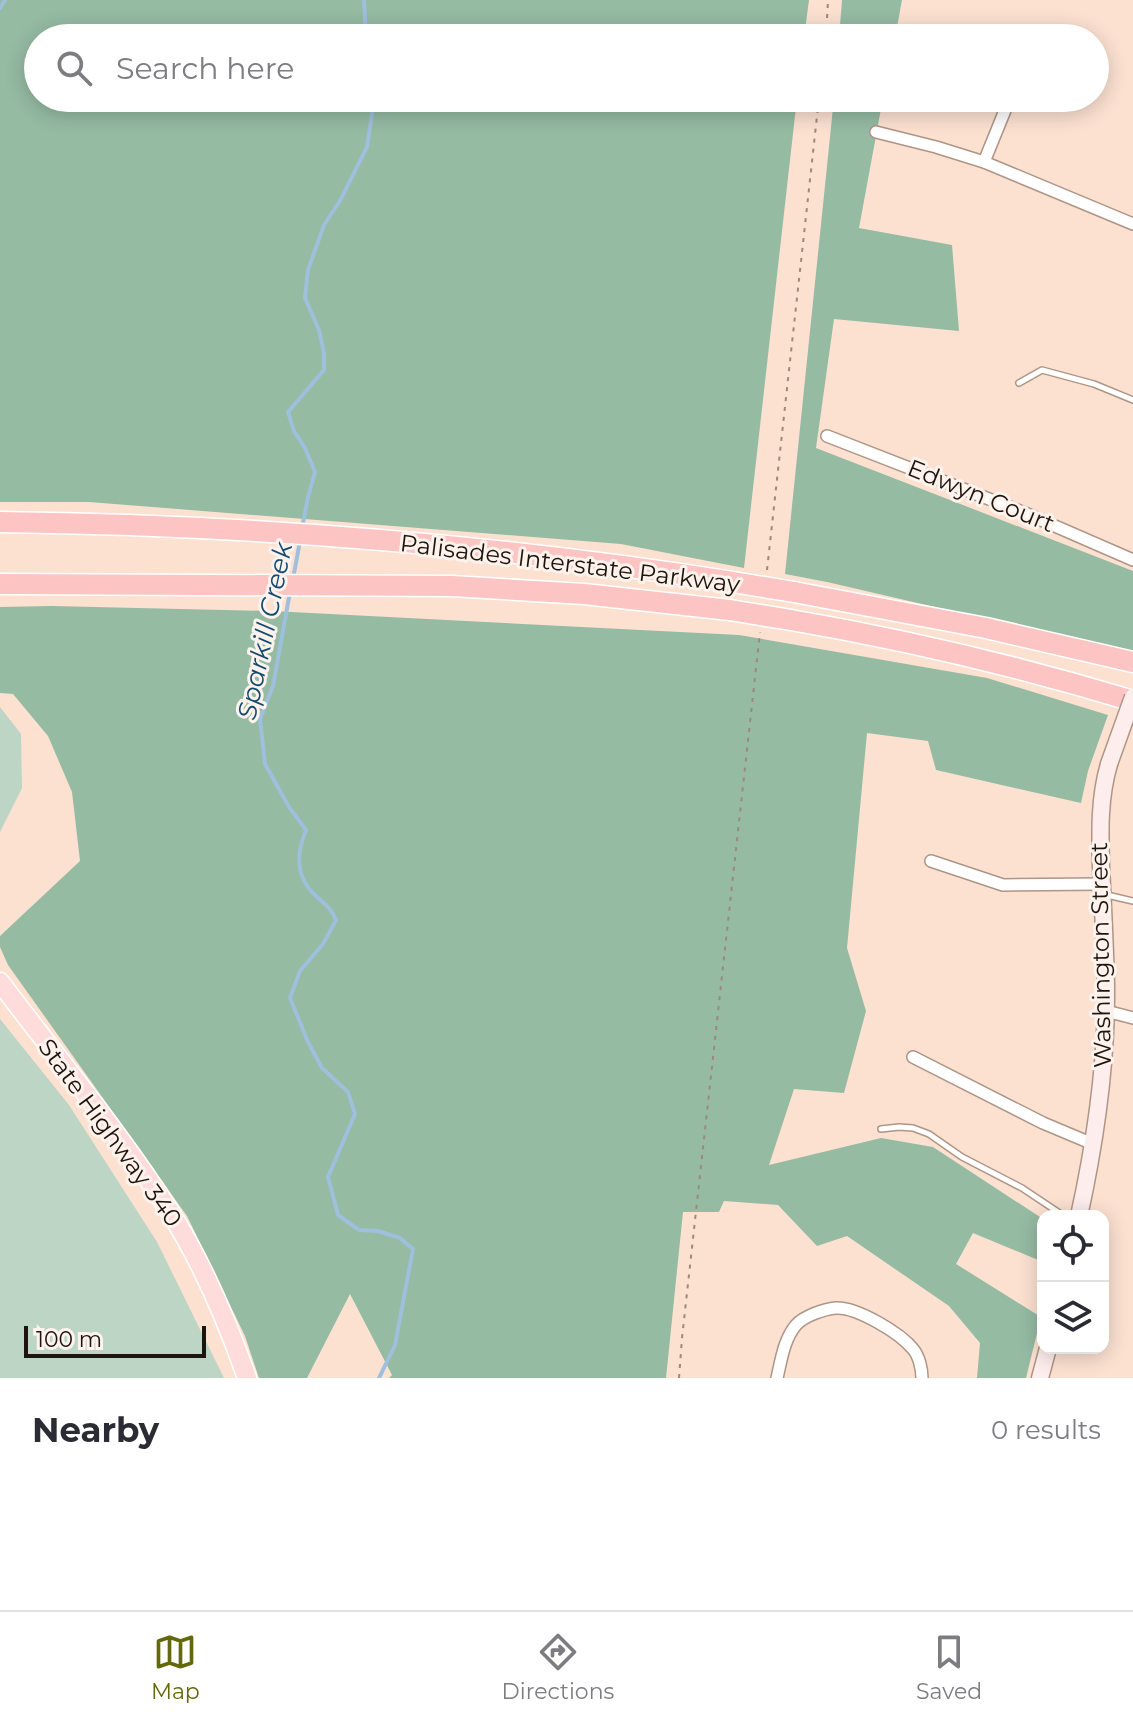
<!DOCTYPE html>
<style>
body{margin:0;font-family:Montserrat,sans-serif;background:#f7f7f7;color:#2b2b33}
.controls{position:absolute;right:24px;bottom:24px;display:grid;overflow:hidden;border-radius:16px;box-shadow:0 4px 20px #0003}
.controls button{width:72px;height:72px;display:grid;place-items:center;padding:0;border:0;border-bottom:2px solid #e1e1e2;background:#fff;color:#2b2b33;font:40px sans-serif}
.scale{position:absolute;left:24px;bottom:20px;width:182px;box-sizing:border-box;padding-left:8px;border:4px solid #1d140e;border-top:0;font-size:22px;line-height:28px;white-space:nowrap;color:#1d140e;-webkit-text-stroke:6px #fdf2ec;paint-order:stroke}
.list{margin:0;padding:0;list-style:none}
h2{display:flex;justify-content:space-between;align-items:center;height:104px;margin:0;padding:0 32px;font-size:34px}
h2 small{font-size:26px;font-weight:400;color:#7c7c81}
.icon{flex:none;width:44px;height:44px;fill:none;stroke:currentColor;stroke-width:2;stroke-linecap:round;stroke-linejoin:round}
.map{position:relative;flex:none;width:1133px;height:1378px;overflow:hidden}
.search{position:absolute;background:#fff;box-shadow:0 4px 20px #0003;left:24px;right:24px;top:24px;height:88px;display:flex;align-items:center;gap:20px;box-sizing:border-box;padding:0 28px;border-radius:44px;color:#7c7c81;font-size:30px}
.sheet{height:232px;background:#fff}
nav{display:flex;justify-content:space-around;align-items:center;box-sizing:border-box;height:112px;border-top:2px solid #e1e1e2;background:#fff;font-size:22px;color:#7c7c81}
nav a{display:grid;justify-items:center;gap:4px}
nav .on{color:#63690a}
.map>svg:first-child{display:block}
.green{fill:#bcd5c4}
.forest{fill:#95bba3}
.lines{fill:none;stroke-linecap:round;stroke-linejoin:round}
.stream{stroke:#9ec0dc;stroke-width:4}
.service-casing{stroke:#ae9586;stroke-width:8}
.minor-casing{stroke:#ae9586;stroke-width:14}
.secondary-casing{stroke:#ae9586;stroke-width:19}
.primary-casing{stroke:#fff;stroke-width:21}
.motorway-casing{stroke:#fff;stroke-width:23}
.path{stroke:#9c887d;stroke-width:2;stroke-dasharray:4 6;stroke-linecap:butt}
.service{stroke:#fff;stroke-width:5}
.minor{stroke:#fff;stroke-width:11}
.secondary{stroke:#feeded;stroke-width:16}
.primary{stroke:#fedcdc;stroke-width:18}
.motorway{stroke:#fdc4c4;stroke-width:20}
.secondary-bridge-casing{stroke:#ae9586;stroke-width:19;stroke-linecap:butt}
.motorway-bridge-casing{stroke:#fff;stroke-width:23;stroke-linecap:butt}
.secondary-bridge{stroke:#feeded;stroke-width:16}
.motorway-bridge{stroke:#fdc4c4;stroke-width:20}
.labels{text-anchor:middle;stroke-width:6;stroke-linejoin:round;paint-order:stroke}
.street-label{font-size:24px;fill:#1d140e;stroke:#fdf2ec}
.water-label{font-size:26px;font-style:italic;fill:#134a6f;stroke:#fdf2ec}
</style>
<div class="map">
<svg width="1133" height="1378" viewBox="0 0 1133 1378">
<rect width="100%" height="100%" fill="#fce1d1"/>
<!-- green -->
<g class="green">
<polygon points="0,707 21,734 22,788 0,832"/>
<polygon points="0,1019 69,1105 157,1242 224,1378 0,1378"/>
</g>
<!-- forest -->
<g class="forest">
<polygon points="0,0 809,0 804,38 38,38 38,98 797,98 744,568 621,544 89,502 0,502"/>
<polygon points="842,0 902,0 895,38 839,38"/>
<polygon points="834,98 883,98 859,228 952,245 959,331 834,319 816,448 1133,571 1133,653 827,582 785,574"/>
<polygon points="52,606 272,611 739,635 987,678 1108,715 1088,771 1081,803 936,770 928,741 867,733 847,948 866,1011 844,1093 794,1089 769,1165 881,1138 933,1147 1043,1219 1043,1262 973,1233 956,1264 1041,1317 1026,1378 977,1378 980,1343 949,1306 847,1236 817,1246 778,1205 724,1201 719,1212 683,1212 666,1378 389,1378 392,1375 350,1294 307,1378 259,1378 245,1336 187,1216 8,965 0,947 0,936 80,861 72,792 48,736 13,694 0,693 0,607"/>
</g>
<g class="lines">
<!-- stream -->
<g class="stream">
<polyline points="364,0 366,38"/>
<polyline points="0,8 5,0"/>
<polyline points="302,528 308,497 315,472 305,448 294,431 288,412 324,370 324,353 319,330 305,298 308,270 324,225 341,199 367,147 372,114 370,98"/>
<polyline points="293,579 300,541"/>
<path d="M290,592L273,686L260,719L265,764L289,807L306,830C296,854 295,877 316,896C325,904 332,909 336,920L323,944L300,971L290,998L308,1042L322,1068L348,1092L355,1114L328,1177L338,1215L359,1230L378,1231L400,1238L413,1249L395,1345L379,1378"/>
</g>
<defs>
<g id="service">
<polyline points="1019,383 1042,370 1094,384 1133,400"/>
<polyline points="1107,895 1133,901"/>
<polyline points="881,1129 899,1127 913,1128 929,1134 962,1157 1022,1188 1064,1216"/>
</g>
<g id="minor">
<polyline points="876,132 936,147 984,162 1133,224"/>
<polyline points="984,162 1010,98"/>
<polyline points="827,436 1025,513 1133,560"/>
<polyline points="931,861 1003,885 1102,884"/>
<polyline points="1106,1011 1133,1018"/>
<polyline points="913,1057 1043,1123 1093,1144"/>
<path d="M777,1378C781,1361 784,1339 796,1325C804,1316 824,1309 836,1308C857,1307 900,1333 913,1349C919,1356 922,1369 922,1378"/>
</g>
<g id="secondary">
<path d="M1079,1216C1096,1139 1107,1064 1106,984C1105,945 1103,906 1101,867C1100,832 1099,798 1109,764"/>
<polyline points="1040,1378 1048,1348"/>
</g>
<path id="primary" d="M0,982C57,1058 119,1132 170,1212C203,1264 227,1321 247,1378"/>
<g id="motorway">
<path d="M0,522C245,525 491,544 733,582"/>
<polyline points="0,584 452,586 584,594 730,610"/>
<polyline points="794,592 986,628 1133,662"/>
<path d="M791,620C907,640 1021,667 1133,701"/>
</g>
</defs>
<!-- service casing -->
<use href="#service" class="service-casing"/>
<!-- minor casing -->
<use href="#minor" class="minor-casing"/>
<!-- secondary casing -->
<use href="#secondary" class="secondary-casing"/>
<!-- primary casing -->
<use href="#primary" class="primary-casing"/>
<!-- motorway casing -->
<use href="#motorway" class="motorway-casing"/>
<!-- path -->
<g class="path">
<polyline points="826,38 828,0"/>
<polyline points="767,570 819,98"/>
<polyline points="679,1378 682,1338 760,632"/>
</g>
<!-- service -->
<use href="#service" class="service"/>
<!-- minor -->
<use href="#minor" class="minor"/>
<!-- secondary -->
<use href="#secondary" class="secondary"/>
<!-- primary -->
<use href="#primary" class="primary"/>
<!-- motorway -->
<use href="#motorway" class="motorway"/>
<defs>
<polyline id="secondary-bridge" points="1109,764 1133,697"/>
<g id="motorway-bridge">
<polyline points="733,582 794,592"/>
<polyline points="730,610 791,620"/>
</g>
</defs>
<!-- secondary-bridge casing -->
<use href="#secondary-bridge" class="secondary-bridge-casing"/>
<!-- motorway-bridge casing -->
<use href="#motorway-bridge" class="motorway-bridge-casing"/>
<!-- secondary-bridge -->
<use href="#secondary-bridge" class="secondary-bridge"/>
<!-- motorway-bridge -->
<use href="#motorway-bridge" class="motorway-bridge"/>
</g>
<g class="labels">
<!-- street labels -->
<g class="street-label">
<text transform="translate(981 496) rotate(22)" y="8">Edwyn Court</text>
<text transform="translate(570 564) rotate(7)" y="8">Palisades Interstate Parkway</text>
<text transform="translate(1101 955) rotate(-91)" y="8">Washington Street</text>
<text transform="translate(110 1133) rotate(54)" y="8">State Highway 340</text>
</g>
<!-- water labels -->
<g class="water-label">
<text transform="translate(265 631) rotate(-78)" y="9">Sparkill Creek</text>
</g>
</g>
</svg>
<div class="controls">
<button><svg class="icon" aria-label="locate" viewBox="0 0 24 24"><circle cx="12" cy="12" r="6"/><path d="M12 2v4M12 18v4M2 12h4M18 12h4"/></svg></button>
<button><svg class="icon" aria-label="layers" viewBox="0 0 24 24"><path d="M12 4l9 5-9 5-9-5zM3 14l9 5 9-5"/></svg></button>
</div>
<div class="scale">100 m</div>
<div class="search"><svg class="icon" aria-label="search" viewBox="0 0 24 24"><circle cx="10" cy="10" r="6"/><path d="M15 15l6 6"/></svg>Search here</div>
</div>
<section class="sheet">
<h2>Nearby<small>0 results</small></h2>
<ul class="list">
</ul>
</section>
<nav>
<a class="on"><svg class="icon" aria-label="map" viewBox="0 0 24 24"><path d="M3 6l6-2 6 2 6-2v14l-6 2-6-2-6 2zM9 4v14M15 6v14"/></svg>Map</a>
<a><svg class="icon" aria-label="directions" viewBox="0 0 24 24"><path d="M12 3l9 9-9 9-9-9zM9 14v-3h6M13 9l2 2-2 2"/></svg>Directions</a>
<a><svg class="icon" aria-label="saved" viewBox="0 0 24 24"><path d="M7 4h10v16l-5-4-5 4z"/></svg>Saved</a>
</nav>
